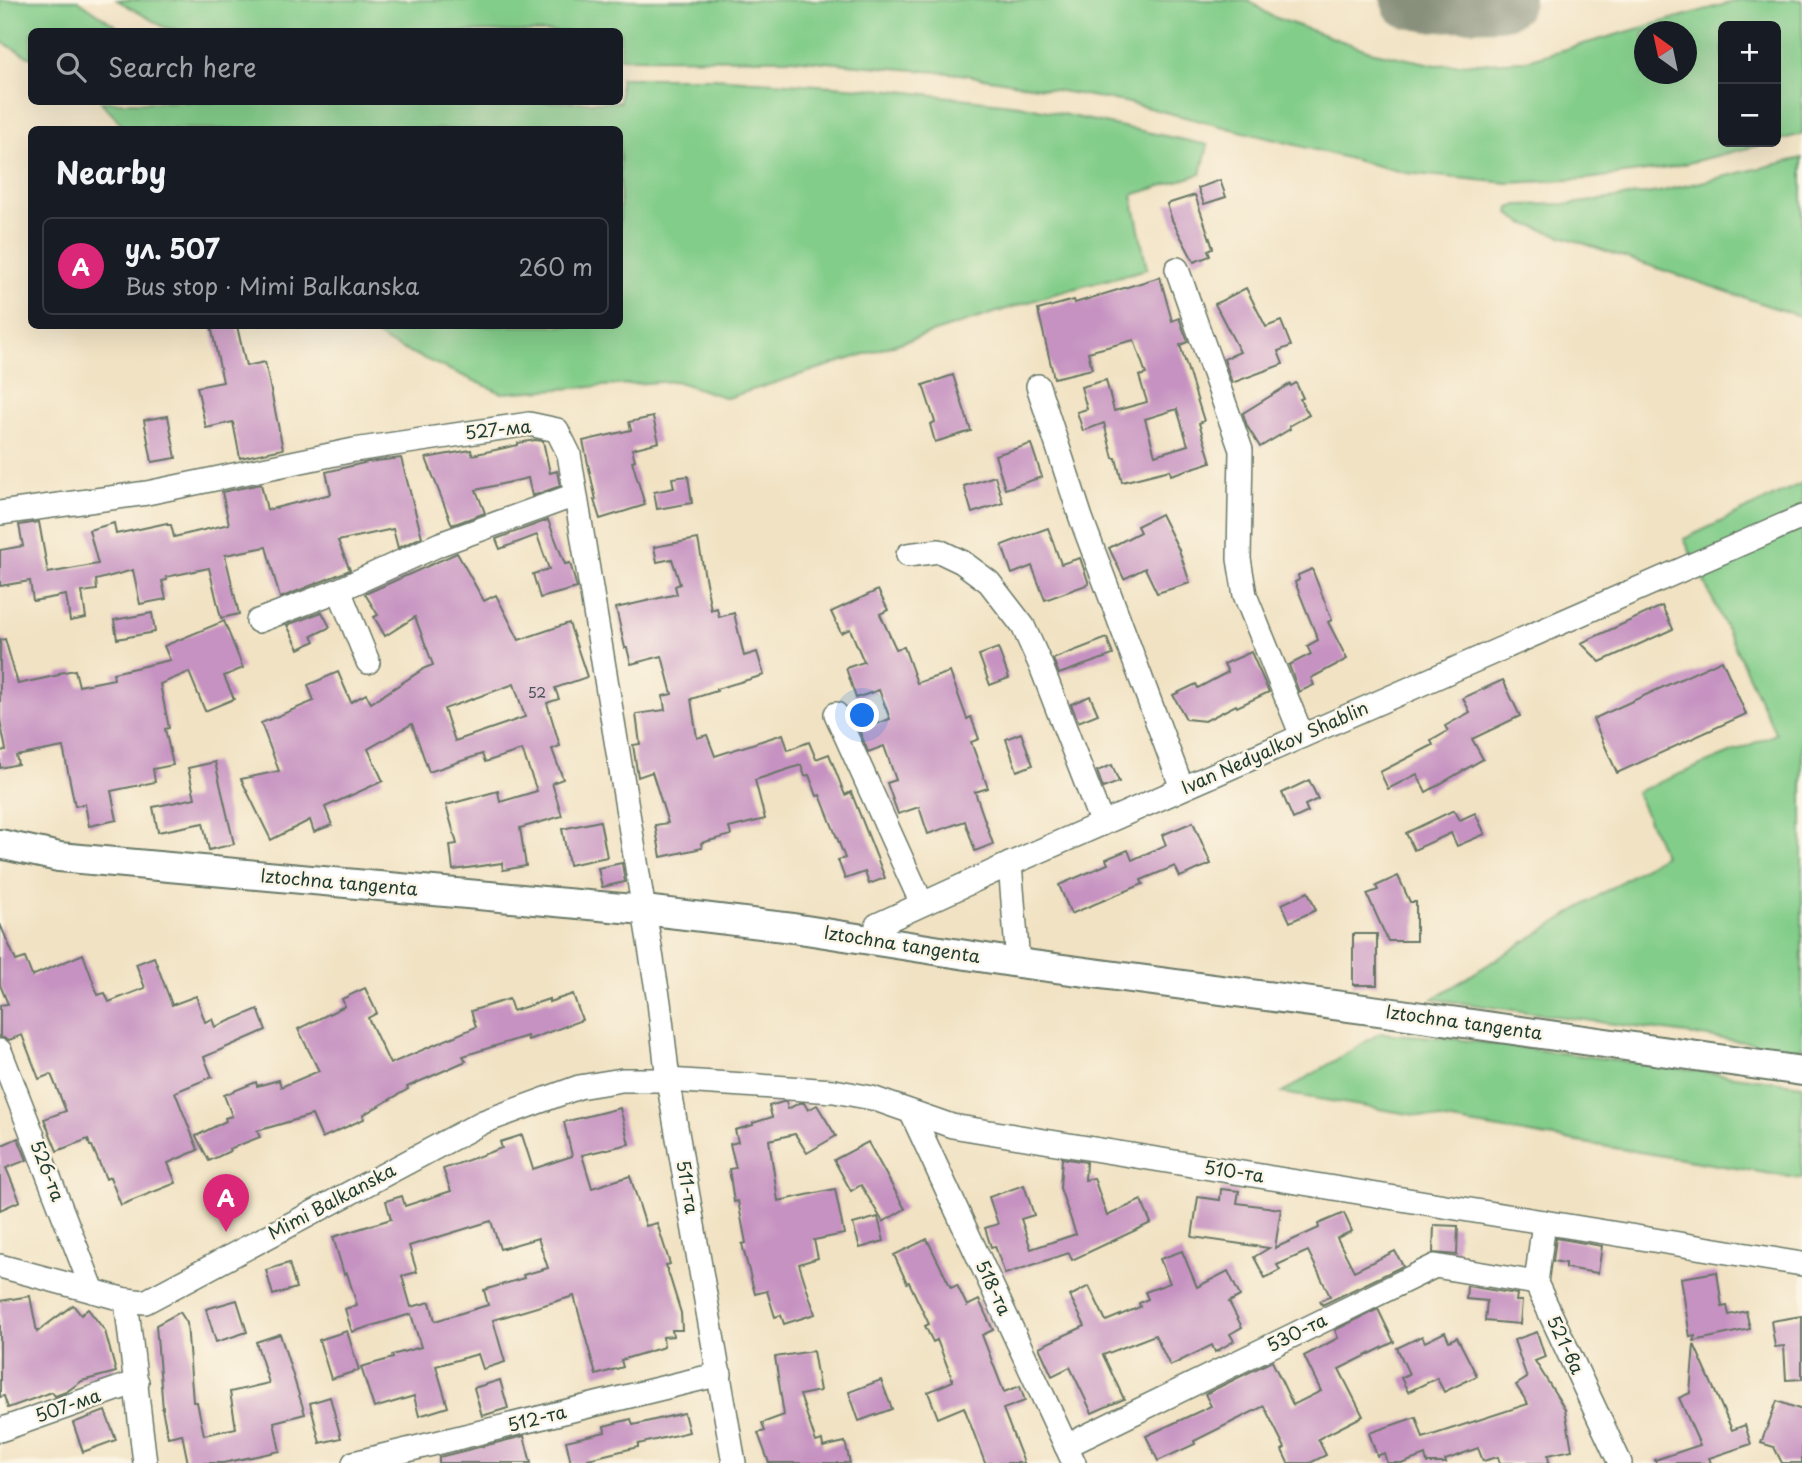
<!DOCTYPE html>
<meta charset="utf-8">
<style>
body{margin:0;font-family:"Playpen Sans",sans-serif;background:#242831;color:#f1f3f6}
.controls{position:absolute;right:21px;top:21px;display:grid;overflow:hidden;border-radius:10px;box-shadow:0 7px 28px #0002}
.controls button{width:63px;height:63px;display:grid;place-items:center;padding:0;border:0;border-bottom:2px solid #363941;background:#171b24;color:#f1f3f6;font:35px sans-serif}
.compass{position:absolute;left:1634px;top:21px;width:63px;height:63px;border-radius:50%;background:#171b24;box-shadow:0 7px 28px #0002;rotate:327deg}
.you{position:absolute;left:863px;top:716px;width:24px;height:24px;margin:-18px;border:5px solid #fff;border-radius:50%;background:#1a73e8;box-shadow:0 0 0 10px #1a73e833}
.badge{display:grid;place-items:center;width:46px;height:46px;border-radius:50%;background:#db2777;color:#fff;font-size:23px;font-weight:700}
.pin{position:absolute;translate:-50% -58px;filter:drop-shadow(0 2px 4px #0008)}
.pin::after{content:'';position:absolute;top:37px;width:24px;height:21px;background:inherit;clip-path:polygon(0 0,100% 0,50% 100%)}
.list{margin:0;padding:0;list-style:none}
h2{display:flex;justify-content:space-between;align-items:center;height:91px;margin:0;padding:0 28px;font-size:30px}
h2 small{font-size:23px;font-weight:400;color:#9ea1a6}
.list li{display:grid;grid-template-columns:46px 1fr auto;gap:21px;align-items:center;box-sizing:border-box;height:98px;margin:0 14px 14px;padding:0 14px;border:2px solid #363941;border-radius:10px}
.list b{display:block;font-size:26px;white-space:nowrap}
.list p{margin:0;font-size:23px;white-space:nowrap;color:#9ea1a6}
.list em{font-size:23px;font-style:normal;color:#9ea1a6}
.icon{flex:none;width:38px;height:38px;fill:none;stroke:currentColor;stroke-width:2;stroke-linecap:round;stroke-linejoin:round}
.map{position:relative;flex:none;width:1802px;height:1463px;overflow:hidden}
.search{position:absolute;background:#171b24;box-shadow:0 7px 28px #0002;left:28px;top:28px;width:595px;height:77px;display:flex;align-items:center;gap:18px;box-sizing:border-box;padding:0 24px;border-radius:10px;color:#9ea1a6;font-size:26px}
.panel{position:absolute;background:#171b24;box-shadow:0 7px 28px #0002;left:28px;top:126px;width:595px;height:203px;border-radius:10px}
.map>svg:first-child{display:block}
.green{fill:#83cd8a;stroke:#51855f;stroke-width:2;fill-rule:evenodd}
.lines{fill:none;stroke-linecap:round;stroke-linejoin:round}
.taxiway{stroke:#88907c;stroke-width:56}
.building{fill:#c692c1;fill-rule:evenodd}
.minor-casing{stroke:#687766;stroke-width:26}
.tertiary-casing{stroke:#687766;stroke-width:32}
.minor{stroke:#fff;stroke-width:23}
.tertiary{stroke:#fff;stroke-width:28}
.labels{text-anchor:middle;stroke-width:5;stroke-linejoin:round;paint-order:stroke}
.number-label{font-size:14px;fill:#495257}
.street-label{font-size:18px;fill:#1f3d34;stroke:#fcf5e5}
</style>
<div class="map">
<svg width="1802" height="1463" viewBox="0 0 1802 1463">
<rect width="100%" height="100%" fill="#fcf5e5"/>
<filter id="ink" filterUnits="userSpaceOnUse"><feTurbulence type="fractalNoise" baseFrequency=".0143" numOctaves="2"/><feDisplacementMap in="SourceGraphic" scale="14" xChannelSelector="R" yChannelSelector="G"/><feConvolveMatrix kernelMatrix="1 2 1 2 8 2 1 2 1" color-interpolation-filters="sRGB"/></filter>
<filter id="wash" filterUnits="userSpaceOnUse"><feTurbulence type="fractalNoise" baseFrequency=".00686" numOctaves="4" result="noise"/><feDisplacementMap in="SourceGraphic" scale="28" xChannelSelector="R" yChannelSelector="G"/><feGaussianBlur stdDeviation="1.57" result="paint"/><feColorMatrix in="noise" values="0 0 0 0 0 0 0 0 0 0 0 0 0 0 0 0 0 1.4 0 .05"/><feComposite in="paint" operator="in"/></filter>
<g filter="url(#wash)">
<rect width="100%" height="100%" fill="#f1e2c3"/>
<!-- green -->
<g class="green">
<polygon points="0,0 78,0 123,31 32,32 31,58 0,41"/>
<path d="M117,0H1248L1271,16L1370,51L1436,65L1523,61L1740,0H1802V134L1776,141V26H1723V142H1772L1668,168L1587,179L1508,183L1406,173L1125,102L960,74L791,59L620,58V32L181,31L164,27ZM1644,32H1686V74H1644Z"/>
<polygon points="620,78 714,78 891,90 1019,105 1208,145 1201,174 1132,195 1147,269 1054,294 727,398 675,381 502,393 386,342 365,326 620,326 620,130 126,129 101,102 620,102"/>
<polygon points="1802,158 1802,317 1523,223 1509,214 1510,208 1518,205 1571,204 1659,192"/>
<polygon points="1802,483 1802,1050 1433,999 1664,855 1636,792 1776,734 1684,539"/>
<polygon points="1380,1033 1448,1038 1802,1085 1802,1179 1282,1093"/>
</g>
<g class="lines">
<!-- taxiway -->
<polyline class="taxiway" points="1409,0 1430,4 1498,2 1506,0"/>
</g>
<g id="blocks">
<!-- building -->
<g class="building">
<polygon points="1220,180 1226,197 1204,204 1198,188"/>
<polygon points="1195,195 1213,248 1208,250 1210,256 1194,262 1172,220 1167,204"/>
<path d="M1160,277L1172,321L1179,318L1188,342L1180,345L1204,421L1199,423L1211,462L1171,475L1170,470L1122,482L1116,458H1113L1104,423L1083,431L1077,412L1087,409L1081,387L1106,380L1114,411L1147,402L1139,376L1146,374L1134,340L1088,352L1092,369L1054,378L1038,310L1074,300L1075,303ZM1177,409L1188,445L1155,455L1145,419Z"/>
<polygon points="1246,288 1266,327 1281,321 1291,346 1278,351 1283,364 1232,383 1224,359 1240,352 1215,304"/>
<polygon points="211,326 237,326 246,366 265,362 283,449 240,458 233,422 206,428 197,387 223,382"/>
<polygon points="953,375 971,431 935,442 930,424 935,422 923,385"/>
<polygon points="1296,383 1303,398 1300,399 1309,415 1289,426 1290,429 1260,447 1247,426 1243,413 1290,384 1291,386"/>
<polygon points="168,416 176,458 152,462 144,420"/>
<polygon points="653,417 659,442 632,449 635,460 632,461 645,505 600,519 594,500 596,500 583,441 631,430 629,422"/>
<polygon points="535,440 543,441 550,473 557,471 560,486 532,496 528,478 476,490 485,513 452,525 426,458 471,450 472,455 518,445 518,443"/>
<polygon points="1031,444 1042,477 1005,489 995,455"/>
<polygon points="401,458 422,537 398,548 393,529 338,541 350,570 280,598 266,547 225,555 239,614 221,618 209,568 166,577 167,580 162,581 166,599 140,604 133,570 96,580 97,590 82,592 86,618 70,621 66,595 33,601 30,581 0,586 0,550 23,546 19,525 39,522 48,573 98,564 89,530 114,523 116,534 167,523 167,525 171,525 174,537 229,524 222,492 261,484 267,510 331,494 326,472 368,462"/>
<polygon points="688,476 692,503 657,509 654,492 674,488 672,478"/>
<polygon points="995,476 1003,503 972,513 964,486"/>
<polygon points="1161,514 1179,550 1190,583 1157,593 1145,568 1124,579 1109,548 1140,532 1137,526"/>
<polygon points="548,520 565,564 570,563 577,588 540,598 533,574 549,569 537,535 500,549 496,539"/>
<polygon points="1048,528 1061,564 1080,558 1089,584 1045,600 1032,566 1012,574 1002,545"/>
<polygon points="698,539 711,610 717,608 719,617 734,613 744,656 757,652 764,675 716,689 717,691 691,699 697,738 707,735 715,756 783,734 788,750 809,742 816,759 829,754 845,795 851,792 885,878 869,884 865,872 845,879 838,860 845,858 820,795 817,796 809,775 805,776 801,765 755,780 765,819 729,828 731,835 701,843 702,848 661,857 655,825 668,823 652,772 638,777 633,745 640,744 636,714 665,710 663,696 672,694 662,656 631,664 627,648 625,648 616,608 677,594 675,586 680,584 672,559 657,562 654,547"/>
<path d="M457,553L484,601L496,595L519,640L569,623L587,677L555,688L559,699L547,703L560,746L552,749L563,779L552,783L562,816L520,828L526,866L503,870L502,863L453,870L450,845L457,844L446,805L498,791L500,802L537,791L522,750L485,762L482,754L429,772L412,724L368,749L383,781L325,807L332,825L314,832L310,820L271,840L241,779L279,771L261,723L314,701L308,685L338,672L351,702L366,694L371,703L425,668L433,665L415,617L385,636L374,617L378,615L365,594ZM514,684L525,717L455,741L444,709Z"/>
<polygon points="1312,569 1332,620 1328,622 1347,659 1311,678 1314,685 1299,692 1289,665 1311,654 1307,646 1318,640 1295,582 1299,580 1298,575"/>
<polygon points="878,590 888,610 880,614 896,649 904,647 917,683 950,672 967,719 971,717 979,739 971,742 988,788 975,792 993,844 975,851 965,821 928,834 919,807 898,814 887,783 896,780 884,746 868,752 859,730 890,719 879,690 856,698 846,668 864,662 850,629 841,633 831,612"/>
<polygon points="1662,606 1673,629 1600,662 1581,643"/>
<polygon points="322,612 330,627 312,636 315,641 299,649 287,625"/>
<polygon points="152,613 155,632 117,639 114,620"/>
<polygon points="224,621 243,668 224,676 234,699 205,711 189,672 160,684 169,728 165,729 173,765 153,769 155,782 111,791 117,820 89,826 85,804 75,806 63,747 16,756 18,764 0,768 0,751 6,750 0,720 0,640 5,639 18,684 59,675 59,673 75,670 79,686 114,679 113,673 170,660 164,646"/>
<polygon points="1107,638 1113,655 1059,674 1053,659"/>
<polygon points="998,648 1009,678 990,685 979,655"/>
<polygon points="1251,652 1269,692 1237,707 1236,705 1205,721 1186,719 1173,695 1196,684 1198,688 1228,672 1224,664"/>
<polygon points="1722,660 1746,714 1617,773 1593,719"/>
<polygon points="1503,680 1520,716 1472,739 1483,759 1426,792 1417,774 1388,789 1380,772 1433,745 1431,741 1448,731 1445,726 1470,712 1463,698"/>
<polygon points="1090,696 1098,714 1078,722 1071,704"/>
<polygon points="1021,733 1033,765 1017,771 1006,739"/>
<polygon points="215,762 234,844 209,850 203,823 158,832 153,807 195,798 188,768"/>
<polygon points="1112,765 1119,782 1103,788 1097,771"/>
<polygon points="1309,780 1318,799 1305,805 1308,812 1293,819 1282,793"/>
<polygon points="1454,810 1460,820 1475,813 1485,834 1457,846 1451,833 1414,850 1406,833"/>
<polygon points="600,821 607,857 569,865 562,829"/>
<polygon points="1193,822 1211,864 1180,877 1175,866 1141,880 1143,884 1071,914 1059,885 1108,864 1106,859 1128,850 1132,860 1166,845 1162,835"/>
<polygon points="622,863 625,882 602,887 598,868"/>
<polygon points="1398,876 1410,902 1416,902 1416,941 1388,941 1367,894 1378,890 1376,886"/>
<polygon points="1308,892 1316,910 1290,922 1282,904"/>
<polygon points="0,924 16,961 25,958 32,976 83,954 98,995 105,993 109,1002 145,988 136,964 154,957 172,1005 196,996 205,1022 212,1019 215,1027 258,1009 266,1030 204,1057 212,1077 175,1092 198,1150 168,1163 176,1183 121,1205 110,1177 106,1179 92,1146 90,1146 88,1139 57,1151 44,1119 66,1111 51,1074 39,1079 22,1035 9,1040 0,1037 0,1005 8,1004 0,985"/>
<rect x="1353" y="934" width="24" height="51"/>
<polygon points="365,988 377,1013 368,1018 390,1064 476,1027 471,1011 509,999 513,1011 549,999 549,1002 573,994 582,1020 528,1040 527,1036 463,1056 466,1061 407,1087 408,1089 363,1115 364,1119 322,1138 312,1115 257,1131 260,1137 229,1149 230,1151 209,1161 196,1136 226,1121 225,1118 232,1116 224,1095 256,1082 257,1086 279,1080 281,1087 319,1071 298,1029 345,1006 342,999"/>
<polygon points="783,1102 786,1102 788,1109 799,1103 804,1103 808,1110 817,1105 836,1136 807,1153 795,1134 769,1140 778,1201 835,1189 844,1234 814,1240 818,1258 799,1264 815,1314 784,1324 781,1315 775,1317 767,1291 755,1294 742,1244 746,1243 738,1201 734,1202 729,1169 736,1168 730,1144 738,1142 735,1130 753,1125 753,1123 772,1117 769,1106"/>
<path d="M620,1108L629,1144L582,1155L592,1188L630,1176L646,1226L657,1223L670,1264L666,1265L681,1313L682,1330H672L673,1336L663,1337L664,1347L621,1360L623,1367L596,1375L574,1296L493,1320L505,1362L483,1369L478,1354L436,1366L448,1407L419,1416L414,1396L374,1408L361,1367L393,1358L392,1355L421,1347L411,1314L352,1332L345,1309L357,1305L347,1273L344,1274L333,1237L391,1219L386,1201L402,1196L405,1206L451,1191L443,1169L502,1148L500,1142L522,1135L533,1169L572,1156L564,1122ZM491,1221L500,1249L538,1238L548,1268L523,1275L524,1278L484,1290L488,1305L435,1321L430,1302L411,1307L402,1276L417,1272L409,1246Z"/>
<polygon points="18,1138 27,1160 6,1168 20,1201 0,1210 0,1146"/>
<polygon points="868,1142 905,1209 883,1222 861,1185 851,1191 834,1160"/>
<polygon points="1062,1158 1086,1162 1085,1180 1094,1178 1107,1216 1141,1200 1151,1223 1072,1260 1069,1253 1005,1274 995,1246 991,1247 985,1228 998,1224 989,1197 1024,1185 1034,1215 1021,1219 1031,1249 1076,1234 1060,1188"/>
<polygon points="1221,1189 1239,1191 1237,1203 1281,1209 1275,1248 1319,1228 1318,1224 1344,1213 1352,1231 1337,1238 1354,1271 1395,1251 1403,1266 1322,1305 1320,1301 1330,1296 1308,1251 1277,1265 1280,1270 1265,1278 1254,1257 1269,1248 1192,1237 1198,1197 1220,1200"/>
<polygon points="878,1217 884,1241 860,1248 853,1224"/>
<polygon points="1434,1225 1458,1226 1457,1255 1433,1253"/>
<polygon points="1556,1238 1602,1246 1598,1273 1565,1268 1565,1263 1553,1261"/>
<polygon points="927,1239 951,1288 957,1285 967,1306 979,1300 993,1330 982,1335 1004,1392 1020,1386 1025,1401 1003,1409 1024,1463 985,1463 964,1407 938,1418 928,1392 953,1381 937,1340 933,1342 925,1326 929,1324 909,1282 907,1283 894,1255"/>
<polygon points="1182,1251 1197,1287 1228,1271 1240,1296 1229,1302 1242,1327 1230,1334 1234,1341 1215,1352 1212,1345 1170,1366 1155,1335 1103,1355 1124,1399 1092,1413 1070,1367 1052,1376 1039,1347 1085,1326 1070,1296 1089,1286 1106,1321 1140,1307 1139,1303 1148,1299 1145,1292 1170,1283 1160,1259"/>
<polygon points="289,1263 296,1288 273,1295 266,1270"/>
<polygon points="1717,1272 1722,1307 1727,1306 1729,1315 1746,1311 1750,1329 1694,1341 1695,1336 1690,1337 1681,1278"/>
<polygon points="1467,1286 1517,1294 1516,1301 1522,1301 1520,1324 1485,1321 1487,1301 1466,1299"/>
<polygon points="30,1296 37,1332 73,1305 81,1315 88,1309 105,1331 116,1372 82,1381 66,1392 55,1396 52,1392 8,1408 4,1396 0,1397 0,1301"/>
<polygon points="237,1300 247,1332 216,1342 206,1309"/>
<polygon points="1378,1309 1394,1342 1339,1369 1363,1416 1318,1439 1326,1455 1310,1463 1288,1463 1282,1450 1285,1448 1264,1406 1194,1441 1195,1444 1158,1461 1146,1436 1211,1406 1205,1394 1272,1361 1293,1405 1321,1391 1304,1356 1338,1338 1335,1330"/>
<polygon points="180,1312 187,1323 193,1402 197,1402 204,1435 236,1428 230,1392 269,1383 256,1342 280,1334 305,1414 274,1422 280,1451 223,1463 188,1463 182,1434 168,1437 162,1409 163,1409 156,1325"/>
<polygon points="1802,1316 1802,1379 1786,1380 1784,1346 1775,1347 1771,1321"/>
<polygon points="347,1331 359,1370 331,1379 319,1340"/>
<polygon points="1445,1332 1449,1341 1457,1337 1477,1376 1444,1392 1437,1378 1408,1392 1401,1378 1409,1374 1397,1348 1422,1336 1425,1342"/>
<polygon points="1537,1332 1545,1357 1535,1361 1565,1409 1572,1450 1548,1455 1549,1463 1500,1463 1498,1457 1483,1461 1478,1448 1445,1460 1446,1463 1427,1463 1425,1455 1404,1463 1387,1463 1384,1453 1377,1456 1369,1433 1416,1417 1423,1438 1528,1404 1516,1385 1527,1378 1514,1340"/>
<polygon points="1694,1344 1732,1430 1745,1425 1751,1444 1709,1458 1711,1463 1656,1463 1655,1460 1700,1445 1679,1398 1690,1393"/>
<polygon points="813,1351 820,1391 800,1395 816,1442 822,1440 823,1447 845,1442 850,1463 769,1463 758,1433 765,1431 762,1423 784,1415 775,1357"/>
<polygon points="500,1380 508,1408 482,1416 474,1388"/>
<polygon points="881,1380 892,1409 859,1421 849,1392"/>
<polygon points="330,1397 341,1438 320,1443 310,1403"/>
<polygon points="1777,1401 1802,1410 1802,1463 1782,1463 1774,1447 1761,1443"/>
<polygon points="105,1411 116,1440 83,1452 73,1423"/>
<polygon points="684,1413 689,1432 638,1444 638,1447 588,1459 589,1463 571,1463 566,1441 605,1432 604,1426 631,1419 633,1425"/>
<polygon points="524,1436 531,1463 439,1463 439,1457"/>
</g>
</g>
</g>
<g filter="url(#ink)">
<use href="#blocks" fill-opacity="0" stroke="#687766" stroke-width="2"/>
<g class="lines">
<defs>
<g id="minor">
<polyline points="1177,269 1241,450 1239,559 1245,595 1302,736"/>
<polyline points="1038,386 1081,518 1182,788"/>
<polyline points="0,513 147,493 354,450 529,424 557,430 569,454 659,1002 668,1080 734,1463"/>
<polyline points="908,555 939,551 962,562 989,582 1023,626 1041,666 1102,824"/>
<polyline points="339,590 368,662"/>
<polyline points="258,621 339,590 440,544 575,495"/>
<polyline points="836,714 922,904"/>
<polyline points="1010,864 1018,963"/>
<polyline points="877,925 1010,864 1802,517"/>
<polyline points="0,1051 93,1291"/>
<polyline points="912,1114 1074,1463"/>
<polyline points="1544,1222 1536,1283 1620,1463"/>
<polyline points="0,1266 126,1300 145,1302 483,1122 579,1087 622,1080 668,1080 834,1091 872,1098 952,1126 1802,1264"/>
<polyline points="126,1300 145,1463"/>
<polyline points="0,1430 137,1382"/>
<polyline points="1066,1446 1435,1266 1536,1283"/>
<polyline points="354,1463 720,1374"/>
</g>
<polyline id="tertiary" points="0,844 59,857 644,910 793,928 1018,963 1401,1014 1802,1071"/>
</defs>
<!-- minor casing -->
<use href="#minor" class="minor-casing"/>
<!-- tertiary casing -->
<use href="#tertiary" class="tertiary-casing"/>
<!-- minor -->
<use href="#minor" class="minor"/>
<!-- tertiary -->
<use href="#tertiary" class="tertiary"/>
</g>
</g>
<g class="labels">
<!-- number labels -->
<g class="number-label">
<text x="537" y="698">52</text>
</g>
<!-- street labels -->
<g class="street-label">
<text transform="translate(498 430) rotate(-6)" y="6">527-ма</text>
<text transform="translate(1275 748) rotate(-24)" y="6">Ivan Nedyalkov Shablin</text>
<text transform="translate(339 883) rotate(5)" y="6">Iztochna tangenta</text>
<text transform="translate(902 945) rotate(9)" y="6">Iztochna tangenta</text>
<text transform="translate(1464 1023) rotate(8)" y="6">Iztochna tangenta</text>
<text transform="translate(47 1171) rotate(69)" y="6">526-та</text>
<text transform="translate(1234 1172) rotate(9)" y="6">510-та</text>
<text transform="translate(687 1187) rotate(80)" y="6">511-та</text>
<text transform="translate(332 1202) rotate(-28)" y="6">Mimi Balkanska</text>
<text transform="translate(993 1288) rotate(65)" y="6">518-та</text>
<text transform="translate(1297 1333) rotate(-26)" y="6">530-та</text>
<text transform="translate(1565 1345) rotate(65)" y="6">521-ва</text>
<text transform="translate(68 1406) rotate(-19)" y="6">507-ма</text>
<text transform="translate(537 1419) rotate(-14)" y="6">512-та</text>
</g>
</g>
</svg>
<div class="controls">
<button>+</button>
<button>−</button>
</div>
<svg class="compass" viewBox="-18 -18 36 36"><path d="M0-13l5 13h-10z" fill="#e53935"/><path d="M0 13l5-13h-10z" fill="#9ea1a6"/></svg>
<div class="you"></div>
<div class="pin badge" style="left:226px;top:1232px">A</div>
<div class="search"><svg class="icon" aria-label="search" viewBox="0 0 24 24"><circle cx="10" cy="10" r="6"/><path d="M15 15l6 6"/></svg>Search here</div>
<section class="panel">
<h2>Nearby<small></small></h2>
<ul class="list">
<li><span class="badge">A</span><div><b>ул. 507</b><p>Bus stop · Mimi Balkanska</p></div><em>260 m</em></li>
</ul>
</section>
</div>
